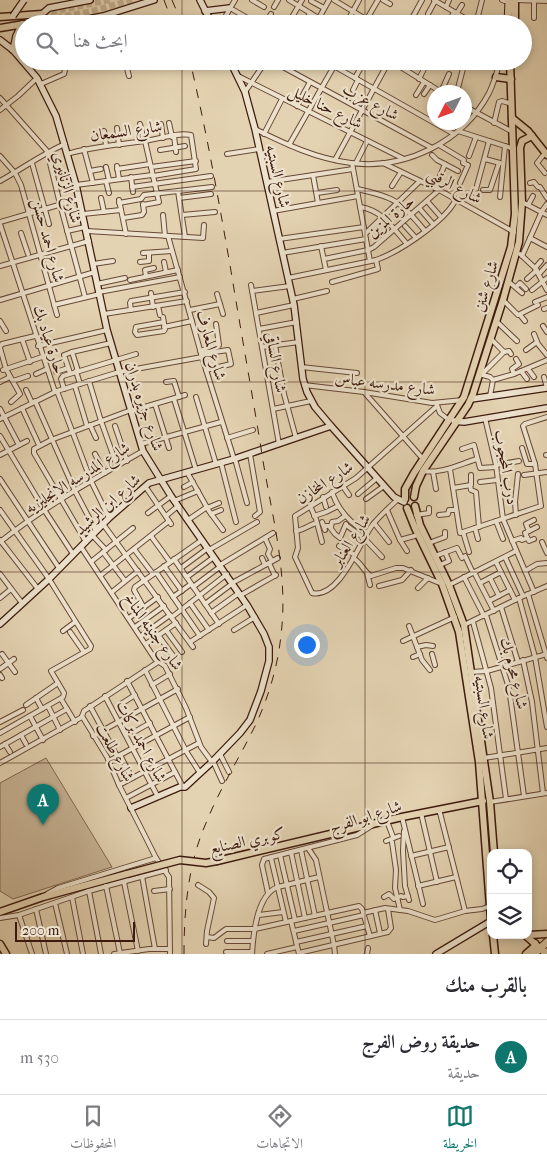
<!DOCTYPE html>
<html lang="ar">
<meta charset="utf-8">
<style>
body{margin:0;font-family:"IM FELL French Canon",Amiri,serif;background:#f7f7f7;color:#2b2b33;direction:rtl}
.controls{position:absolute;right:15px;bottom:15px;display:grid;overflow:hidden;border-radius:10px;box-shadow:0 2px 8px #0003}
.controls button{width:45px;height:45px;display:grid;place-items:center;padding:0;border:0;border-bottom:1px solid #e1e1e2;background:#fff;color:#2b2b33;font:25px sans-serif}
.compass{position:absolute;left:427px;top:85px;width:45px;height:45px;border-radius:50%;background:#fff;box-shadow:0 2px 8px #0003;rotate:228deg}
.scale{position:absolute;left:15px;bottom:12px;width:120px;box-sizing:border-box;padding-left:5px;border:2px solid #3d1b0e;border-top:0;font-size:14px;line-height:18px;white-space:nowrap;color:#3d1b0e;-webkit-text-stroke:4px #ede2cd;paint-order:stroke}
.you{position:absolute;left:306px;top:644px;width:18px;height:18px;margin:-12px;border:4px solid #fff;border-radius:50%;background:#1a73e8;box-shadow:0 0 0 8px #1a73e833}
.badge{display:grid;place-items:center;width:32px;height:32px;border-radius:50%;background:#0f766e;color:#fff;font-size:16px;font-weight:700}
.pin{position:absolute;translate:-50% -41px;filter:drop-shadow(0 1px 2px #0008)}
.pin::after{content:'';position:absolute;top:26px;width:18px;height:15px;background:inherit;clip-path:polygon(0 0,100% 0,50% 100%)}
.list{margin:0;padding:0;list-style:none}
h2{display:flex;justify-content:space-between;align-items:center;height:65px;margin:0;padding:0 20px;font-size:21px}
h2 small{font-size:16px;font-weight:400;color:#7c7c81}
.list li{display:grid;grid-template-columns:32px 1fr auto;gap:15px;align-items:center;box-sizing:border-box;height:75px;padding:0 20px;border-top:1px solid #e1e1e2}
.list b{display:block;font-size:19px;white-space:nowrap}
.list p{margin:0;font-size:16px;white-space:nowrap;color:#7c7c81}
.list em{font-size:16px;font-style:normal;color:#7c7c81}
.icon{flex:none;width:28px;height:28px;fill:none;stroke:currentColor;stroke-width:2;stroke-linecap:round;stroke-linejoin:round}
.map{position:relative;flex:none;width:547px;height:954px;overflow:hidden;direction:ltr}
.search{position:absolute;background:#fff;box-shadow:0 2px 8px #0003;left:15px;right:15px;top:15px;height:55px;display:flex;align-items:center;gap:12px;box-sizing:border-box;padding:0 18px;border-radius:28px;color:#7c7c81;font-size:19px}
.sheet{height:140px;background:#fff}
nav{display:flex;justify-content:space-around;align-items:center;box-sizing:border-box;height:70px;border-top:1px solid #e1e1e2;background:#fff;font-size:14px;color:#7c7c81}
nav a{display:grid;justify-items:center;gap:2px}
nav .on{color:#0f766e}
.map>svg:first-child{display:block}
.green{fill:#c8b496;stroke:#826852}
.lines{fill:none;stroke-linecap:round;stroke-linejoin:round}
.primary-tunnel{stroke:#c3ae91;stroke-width:6;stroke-dasharray:6 3;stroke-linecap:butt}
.street-casing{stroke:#674937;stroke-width:6}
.secondary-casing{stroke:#3d1b0e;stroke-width:8}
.primary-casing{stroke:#3d1b0e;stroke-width:9}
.highway-casing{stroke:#3d1b0e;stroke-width:9}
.street{stroke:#ede2cd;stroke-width:4}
.secondary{stroke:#ede2cd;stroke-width:5.5}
.primary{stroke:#e4d3b2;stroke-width:6}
.highway{stroke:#e4d3b2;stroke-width:7}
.rail{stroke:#3d1b0e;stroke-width:1;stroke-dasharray:9 9;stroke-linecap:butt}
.secondary-bridge-casing{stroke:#3d1b0e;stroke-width:8;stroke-linecap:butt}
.primary-bridge-casing{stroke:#3d1b0e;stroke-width:9;stroke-linecap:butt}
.secondary-bridge{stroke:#ede2cd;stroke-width:5.5}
.primary-bridge{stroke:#e4d3b2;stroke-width:6}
.grid{fill:none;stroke:#3d1b0e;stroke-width:1;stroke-opacity:0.55}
.labels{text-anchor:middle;stroke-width:4.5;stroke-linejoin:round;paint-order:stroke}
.street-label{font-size:16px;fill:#3d1b0e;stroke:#ede2cd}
</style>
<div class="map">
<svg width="547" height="954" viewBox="0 0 547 954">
<rect width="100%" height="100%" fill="#e4d3b2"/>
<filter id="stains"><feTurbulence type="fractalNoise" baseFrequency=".004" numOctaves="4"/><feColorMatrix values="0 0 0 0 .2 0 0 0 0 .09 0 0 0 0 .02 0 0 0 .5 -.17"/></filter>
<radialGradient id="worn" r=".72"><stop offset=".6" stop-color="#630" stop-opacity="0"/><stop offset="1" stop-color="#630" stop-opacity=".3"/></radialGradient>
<!-- green -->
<polygon class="green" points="46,758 112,867 13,899 0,891 0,783"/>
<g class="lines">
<!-- primary-tunnel -->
<g class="primary-tunnel">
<polyline points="42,14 110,0"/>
<polyline points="30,23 92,11 132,0"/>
</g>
<defs>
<g id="street">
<polyline points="252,0 264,7"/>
<polyline points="289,0 328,24"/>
<polyline points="334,0 374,24"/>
<polyline points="383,0 390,4"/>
<polyline points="434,0 475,24"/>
<polyline points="502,0 505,1"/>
<polyline points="515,0 547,1"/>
<polyline points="311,1 324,8"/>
<polyline points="274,7 278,0"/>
<polyline points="446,7 449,0"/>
<polyline points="230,8 258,24"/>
<polyline points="457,13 462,5"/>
<polyline points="428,14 435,1"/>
<polyline points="319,18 329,0"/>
<polyline points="534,18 534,0"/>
<polyline points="441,21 446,24"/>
<polyline points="99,24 112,21 116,24"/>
<polyline points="221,24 235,0"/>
<polyline points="265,24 271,14"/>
<polyline points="277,24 280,20"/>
<polyline points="288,24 302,0"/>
<polyline points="304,24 310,13"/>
<polyline points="346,24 359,0"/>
<polyline points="364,24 378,0"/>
<polyline points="409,24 422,0"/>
<polyline points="448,24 454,12"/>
<polyline points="476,24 482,0"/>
<polyline points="16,53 24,50"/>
<polyline points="110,61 111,66"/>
<polyline points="125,61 129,76"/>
<polyline points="272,61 432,148"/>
<polyline points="325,61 454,134"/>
<polyline points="391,61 441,92"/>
<polyline points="438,61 445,64"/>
<polyline points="238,76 404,159"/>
<polyline points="355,78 360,69"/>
<polyline points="419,79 428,61"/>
<polyline points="41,84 64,74 65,70 60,61"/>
<polyline points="353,90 358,80"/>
<polyline points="245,92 266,61"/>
<polyline points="441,92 449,74"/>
<polyline points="457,92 465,61"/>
<polyline points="424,94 430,85"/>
<polyline points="416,95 424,82"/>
<polyline points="0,98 47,151 60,204 85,297"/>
<polyline points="297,106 310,82"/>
<polyline points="464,106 513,132"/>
<polyline points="0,110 18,96 37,78"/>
<polyline points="169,123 172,137"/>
<polyline points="494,123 499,102 502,101 512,104"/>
<polyline points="140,124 144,141"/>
<polyline points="161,124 163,138"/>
<polyline points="117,128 119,145"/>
<path d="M255,129C285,144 317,159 351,163C405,170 463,142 489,93C494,83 497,72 500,61"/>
<polyline points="104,131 106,145"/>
<polyline points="458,131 514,149"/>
<polyline points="264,134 282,99"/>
<polyline points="174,136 176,152"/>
<polyline points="289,145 337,61"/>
<polyline points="439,145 464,160 463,163 468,165 460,183"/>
<polyline points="84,149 93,183"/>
<polyline points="160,150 185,146"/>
<polyline points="545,153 537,163 545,173"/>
<path d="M67,154C93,146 118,145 145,141C159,139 178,132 191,135L196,169L153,176"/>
<polyline points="227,154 259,149"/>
<polyline points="432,155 437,160 458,171"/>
<polyline points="0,156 15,173 21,185 57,315"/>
<polyline points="469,156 476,137"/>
<polyline points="485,159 500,163"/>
<polyline points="335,160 389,61"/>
<polyline points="32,163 49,224"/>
<polyline points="352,163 370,261"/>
<polyline points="356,163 367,141"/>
<polyline points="383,163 439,190 514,232"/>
<polyline points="117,166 119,179"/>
<polyline points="106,167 109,180"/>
<polyline points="151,167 196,161"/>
<polyline points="117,169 150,164"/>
<polyline points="90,171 101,169"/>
<polyline points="313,175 318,203"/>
<polyline points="131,177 133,192"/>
<path d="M0,181C22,169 42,154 65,144"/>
<polyline points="106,181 109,193"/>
<polyline points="267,182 353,169"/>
<polyline points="530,183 534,182 538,187 540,187 547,198"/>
<polyline points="76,185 152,175"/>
<polyline points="392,186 401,172"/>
<polyline points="132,187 211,176"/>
<polyline points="435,188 445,164"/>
<path d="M357,189C395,197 400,201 425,231"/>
<polyline points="483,190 490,190 499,163"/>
<polyline points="178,191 185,237"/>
<polyline points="317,193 337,190"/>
<polyline points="475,193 489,141"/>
<polyline points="500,197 505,146"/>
<polyline points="101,198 104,212"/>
<polyline points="179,198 211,194"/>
<polyline points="119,200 126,234"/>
<polyline points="427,201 441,217"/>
<polyline points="522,202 547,215"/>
<polyline points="119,203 141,199 144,195 212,187"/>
<polyline points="143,205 159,202 145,141"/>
<polyline points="528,205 533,196"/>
<path d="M360,207C382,210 393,228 407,244"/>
<polyline points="419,208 433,224"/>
<polyline points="273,211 358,196"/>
<polyline points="83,214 121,210"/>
<polyline points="163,215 165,236"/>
<polyline points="182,215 215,212"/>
<polyline points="123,218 142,215 144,212 143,204"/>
<polyline points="0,222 79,199"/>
<polyline points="0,224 55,392"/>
<polyline points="405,226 416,238"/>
<polyline points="67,231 85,227"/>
<polyline points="87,231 203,238 204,225"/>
<polyline points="21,233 28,254"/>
<polyline points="365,234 420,181"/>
<polyline points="168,236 202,357 234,459"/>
<polyline points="530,238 547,247"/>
<polyline points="279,239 364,227"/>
<polyline points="321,246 326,270"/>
<polyline points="143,253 172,251"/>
<polyline points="282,253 366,239"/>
<polyline points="520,254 535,268 547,290"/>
<polyline points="522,256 542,211 547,204"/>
<polyline points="324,259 368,250 374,247 439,190"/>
<polyline points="140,262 149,261 149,253"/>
<polyline points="164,262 166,272"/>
<polyline points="93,264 113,261"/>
<polyline points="0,266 89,241"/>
<polyline points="535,268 541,261"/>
<polyline points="539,274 547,265"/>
<polyline points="146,276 145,270 154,268"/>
<path d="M288,278L376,260C399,252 446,221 456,199"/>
<polyline points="527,279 537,270"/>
<polyline points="130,280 178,270"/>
<polyline points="332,282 378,269 376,260"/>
<polyline points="509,282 522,293"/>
<polyline points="97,284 125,278"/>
<polyline points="251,285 279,444"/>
<polyline points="516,287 520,283 526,289"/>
<polyline points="532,290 547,278"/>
<polyline points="252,291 290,286"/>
<polyline points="99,292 180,277"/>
<polyline points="151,293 153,307"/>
<polyline points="217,294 223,314"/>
<polyline points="293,299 327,291"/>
<polyline points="0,300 95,272"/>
<polyline points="503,300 518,315 538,305"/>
<polyline points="535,302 547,297"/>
<polyline points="54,305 100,294"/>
<polyline points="158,306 160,315"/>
<polyline points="544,309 547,308"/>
<polyline points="131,310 130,303 131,301 185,292"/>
<polyline points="190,310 220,304"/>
<polyline points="256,313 294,305"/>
<polyline points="104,314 187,301"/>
<polyline points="520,315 525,321"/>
<polyline points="163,317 165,329 164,331 137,335 135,332 136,327 164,322"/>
<polyline points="0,321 6,331"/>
<polyline points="496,321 517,341"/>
<polyline points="543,326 547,332"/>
<polyline points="164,327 192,321"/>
<polyline points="259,329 297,322"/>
<polyline points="534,334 538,344 547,355"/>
<polyline points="22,339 30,362"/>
<polyline points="491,339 504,352 509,351 511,354"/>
<polyline points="275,345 284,394 296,438"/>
<polyline points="38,346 107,330"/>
<polyline points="0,347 2,344 35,336"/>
<polyline points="262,347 299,342"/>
<polyline points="0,348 6,369 20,394 11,402"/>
<polyline points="526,350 537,342"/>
<polyline points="200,351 219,345 216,324"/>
<polyline points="201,354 228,350 231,364 206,370"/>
<polyline points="301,367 357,373"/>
<polyline points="528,369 534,377"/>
<polyline points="3,370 42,357"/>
<polyline points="76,371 80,384"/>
<polyline points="78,371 72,352 111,343"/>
<polyline points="521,371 527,379"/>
<polyline points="56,372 68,368"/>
<polyline points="70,373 64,355 72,352"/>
<polyline points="36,374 47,369"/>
<polyline points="479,374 490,377 493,380 490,396"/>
<polyline points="482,374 504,352"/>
<polyline points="514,374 512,369 519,364 516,359"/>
<polyline points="544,377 547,388"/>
<polyline points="493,380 514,374 547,360"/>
<polyline points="13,381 28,376"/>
<polyline points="89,381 101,421 117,466"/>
<polyline points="0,382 10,377 9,376"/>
<polyline points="166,382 174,381 179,397"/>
<polyline points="304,385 364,392 432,403 463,400"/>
<polyline points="75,386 87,426"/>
<polyline points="64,389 61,379 63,376 136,354"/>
<polyline points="26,390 32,403"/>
<polyline points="57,391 91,481 109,518"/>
<polyline points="364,392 423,459"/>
<polyline points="196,397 216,464"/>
<polyline points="174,399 196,470"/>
<polyline points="35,401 75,491 96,531"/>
<polyline points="155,404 169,448"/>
<polyline points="437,405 440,413 449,420"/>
<polyline points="22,408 39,445"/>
<polyline points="0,409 19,445"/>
<polyline points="273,409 311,401"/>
<polyline points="131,411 185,395"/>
<polyline points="485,418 496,465 503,519 534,592"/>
<polyline points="0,419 57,391 119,372 202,357"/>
<polyline points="90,425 96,438"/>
<polyline points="115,426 127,461"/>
<polyline points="0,436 45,511 73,554"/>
<polyline points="227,438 253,430"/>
<polyline points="141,444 221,422"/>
<polyline points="522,448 527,464 535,464"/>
<polyline points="462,449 474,445 480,468 496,467"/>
<polyline points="95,454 105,473"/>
<polyline points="250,454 260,512 255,516"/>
<polyline points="0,455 27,441"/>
<polyline points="546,455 547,455"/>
<polyline points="235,459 247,503"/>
<polyline points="221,463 236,522"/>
<polyline points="496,465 519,461"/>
<polyline points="450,469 460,533 541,506 535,464 523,426 525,424 547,417"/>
<path d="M423,471C442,474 460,464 477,459"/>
<polyline points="187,472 209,511 223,530"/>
<polyline points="433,472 436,489"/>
<polyline points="524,475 547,472"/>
<polyline points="0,479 59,568"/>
<polyline points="480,482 497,480"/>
<polyline points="342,485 349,495"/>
<polyline points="470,485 471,490 476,492 479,527"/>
<polyline points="145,486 171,524"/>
<polyline points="184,487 193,482"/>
<polyline points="453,488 471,485 471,475"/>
<path d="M332,492C338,510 350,523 367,533"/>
<polyline points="358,494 377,478"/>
<polyline points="323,497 326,507"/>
<polyline points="366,499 384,486"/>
<path d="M398,499C389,508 378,517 371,527C359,544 339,599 312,593L295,557L298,548L295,516L356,478L437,406"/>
<polyline points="174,501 198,491"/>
<polyline points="310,506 316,519 322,542"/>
<polyline points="207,508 219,503"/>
<polyline points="0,510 49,579 91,646 90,649 51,671 64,693 63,697 0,733"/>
<polyline points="387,510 400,540 407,551"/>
<polyline points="148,513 171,496"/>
<polyline points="211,514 221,510"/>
<polyline points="416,515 429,513 429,508"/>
<polyline points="439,515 448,514 449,510 456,510"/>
<polyline points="516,515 515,502 518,474"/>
<polyline points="166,516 178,506"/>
<polyline points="314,516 326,512 338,506"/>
<polyline points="188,520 207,507"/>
<polyline points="496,521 503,539"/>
<polyline points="322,522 325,530"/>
<polyline points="374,523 389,542"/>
<polyline points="103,524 193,647"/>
<polyline points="346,525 364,538 382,557"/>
<polyline points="324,526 329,526 335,534 340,538 346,524"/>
<polyline points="331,527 332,522 338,521 345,516"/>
<polyline points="475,528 478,539"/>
<path d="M296,531C304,530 309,525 316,523"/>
<polyline points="529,531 526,524 534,520"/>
<polyline points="463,532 469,552"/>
<polyline points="92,535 106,550"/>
<polyline points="151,536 170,562"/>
<polyline points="265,538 270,549 268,554 272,561"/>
<polyline points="534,539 529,541 525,533 537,527"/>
<polyline points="0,540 38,589"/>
<polyline points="400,540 418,535"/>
<polyline points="512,541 521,538 522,540 527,538"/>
<path d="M0,542C44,507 94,479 143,451"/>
<polyline points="86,542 34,453 34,449 51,440 131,410"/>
<polyline points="542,542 547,553"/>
<polyline points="429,543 445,537 445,532"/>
<polyline points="339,546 355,555"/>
<polyline points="81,547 155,659 165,666 186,708 201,747 212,762"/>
<polyline points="134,549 153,574"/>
<polyline points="209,550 257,522"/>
<polyline points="103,552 125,581"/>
<polyline points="435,556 457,548 462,558"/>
<polyline points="465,556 473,573"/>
<polyline points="505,557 523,596"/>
<polyline points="262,558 265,565"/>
<path d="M353,558C361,562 364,572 371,576L396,568H403L442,584"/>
<polyline points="174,559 219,624"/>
<polyline points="92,561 133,528"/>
<polyline points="496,562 515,600"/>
<polyline points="269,563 275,576"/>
<polyline points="220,565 273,533"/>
<polyline points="440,565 449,561 445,552"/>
<polyline points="164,566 182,591"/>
<polyline points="181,568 208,548"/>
<polyline points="525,571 537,564 547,563"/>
<polyline points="156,572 200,636"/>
<polyline points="474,572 494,611"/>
<polyline points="367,573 370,585"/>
<polyline points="0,574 22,603"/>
<polyline points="101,575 169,521"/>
<polyline points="187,577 214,557"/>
<polyline points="464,577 484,616"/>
<polyline points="490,578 499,596"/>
<polyline points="232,583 278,558"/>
<polyline points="480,583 501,572"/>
<polyline points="449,585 516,551"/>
<polyline points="379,586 402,580 411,570"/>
<polyline points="193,587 221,566"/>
<polyline points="418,588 428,578"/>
<polyline points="112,592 138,571"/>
<polyline points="528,594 547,658"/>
<polyline points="241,595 276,575"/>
<polyline points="173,597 191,584"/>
<polyline points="0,598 11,589"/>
<polyline points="519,598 535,657 547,727"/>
<polyline points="489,601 510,590"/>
<polyline points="190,603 209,630"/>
<polyline points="205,604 233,583"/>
<polyline points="501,607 518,662"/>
<polyline points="144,608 134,590 135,587 202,540"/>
<polyline points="211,613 239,593"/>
<polyline points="486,615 509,688 524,796"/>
<polyline points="172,617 227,574"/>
<polyline points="129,618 158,597"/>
<polyline points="473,622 491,688 506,799"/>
<polyline points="464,625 519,598 547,586"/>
<polyline points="409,626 422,660 430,670"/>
<polyline points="135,627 164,606"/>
<polyline points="166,630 182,652"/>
<polyline points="234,630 255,617"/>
<polyline points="63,631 75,622"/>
<polyline points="70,632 84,652"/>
<polyline points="158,635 174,657"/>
<polyline points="141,636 170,615"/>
<polyline points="403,641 455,617"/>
<polyline points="190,642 247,605"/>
<polyline points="146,644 176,623"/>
<polyline points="417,647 426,645 433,646"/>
<polyline points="2,654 15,672"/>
<polyline points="432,654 435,665"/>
<polyline points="413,657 420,654"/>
<polyline points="523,660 532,702 543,793"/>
<polyline points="158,662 84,711 82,716 107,757 119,785 145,836 156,858 169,877 170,954"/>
<polyline points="0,669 14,659"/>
<polyline points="145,670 186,751 200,773"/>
<polyline points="471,672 487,671 547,654"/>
<polyline points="0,675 2,678"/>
<polyline points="127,681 183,787"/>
<polyline points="152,685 170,674"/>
<polyline points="105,696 158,797"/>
<polyline points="36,698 42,709"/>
<polyline points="61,699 75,722"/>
<polyline points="121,704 135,695"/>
<polyline points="26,705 58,683"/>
<polyline points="48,706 60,730"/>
<polyline points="90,706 117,756"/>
<polyline points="30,716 43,740"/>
<polyline points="0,722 23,710"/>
<polyline points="134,732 150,723"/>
<polyline points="21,735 26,744"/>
<polyline points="93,736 178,689"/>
<polyline points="5,744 10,752"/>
<polyline points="0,747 67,709"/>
<polyline points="220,754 229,772"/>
<polyline points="120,755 132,778"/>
<polyline points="484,758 547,748"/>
<polyline points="109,761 190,717"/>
<polyline points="213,761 222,781"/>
<polyline points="0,763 82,717"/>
<polyline points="119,785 199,743"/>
<polyline points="126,798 175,772"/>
<polyline points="490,802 547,793"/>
<polyline points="439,809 465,911"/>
<polyline points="421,813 437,882"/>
<polyline points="402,817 423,904"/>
<polyline points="387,821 393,837"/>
<polyline points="404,831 403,851 405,886 409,900"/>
<polyline points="386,841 399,836"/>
<polyline points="392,842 396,870 395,888 400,910"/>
<polyline points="308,848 316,860 334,945 335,954"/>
<polyline points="301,850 315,916"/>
<polyline points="291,852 305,918"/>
<polyline points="280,855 295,920"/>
<polyline points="411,856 449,847"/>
<polyline points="271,858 286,922"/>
<polyline points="142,876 155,949"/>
<polyline points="124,882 138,951"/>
<polyline points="198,885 209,892 214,898 207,931 206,944"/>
<polyline points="106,886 120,953"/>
<polyline points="418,886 456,877"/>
<polyline points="89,891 101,954"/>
<polyline points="154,891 170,889"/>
<polyline points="268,893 262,865 264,859 357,835 373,825"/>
<polyline points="47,894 58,888 156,858"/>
<polyline points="72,897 83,954"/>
<polyline points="384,897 389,894 394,899 401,896 403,897 408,896"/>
<polyline points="55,903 67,954"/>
<polyline points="36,909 46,954"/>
<polyline points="375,910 380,933"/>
<polyline points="363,913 385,908 408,911 435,920 465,911 482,909 490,906"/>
<polyline points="19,915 32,954"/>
<polyline points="259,915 283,912"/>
<polyline points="0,918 19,915 89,891 166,870"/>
<polyline points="291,921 299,954"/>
<polyline points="294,931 364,915"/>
<polyline points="207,937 214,938 226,929 255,929 359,906 362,909 370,936"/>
<polyline points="227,941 253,941"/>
<polyline points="296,942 367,926"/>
<polyline points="226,952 252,952"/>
<polyline points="299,953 388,932 391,928 388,909"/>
<polyline points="114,954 149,949 169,949"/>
<path d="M252,954C253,936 257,894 278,887L319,877"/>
<polyline points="267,954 297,947"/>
<polyline points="367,954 368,948"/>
</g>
<g id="secondary">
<polyline points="200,0 212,24"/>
<polyline points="205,11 230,8"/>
<polyline points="42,14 49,8 90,0"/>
<polyline points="30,23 32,24"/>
<polyline points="64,24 103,16 154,0"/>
<polyline points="0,40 13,50 37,78 56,116 76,185 107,330 143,451 171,496 247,605 264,634 269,647 269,661 261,691 250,720 240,733 212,762 185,787 180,787 131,808"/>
<polyline points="13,50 16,36 22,24"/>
<polyline points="230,61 245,92 255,129 294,305 303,379 307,392 315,407 331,426 394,497 404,502"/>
<polyline points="471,399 547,388"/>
<polyline points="454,421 464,422 547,408"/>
<polyline points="0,624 49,579 109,518 149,483 234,459 331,426"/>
<polyline points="436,954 491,921"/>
</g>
<g id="primary">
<polyline points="0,17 42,14"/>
<polyline points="515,24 515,0"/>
<polyline points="0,28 24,24"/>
<polyline points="496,77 511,79"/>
<polyline points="512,118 528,131 547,155"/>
<polyline points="414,497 416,486 423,471 468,405 473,394 503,300 519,242 522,202 520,148 522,141 532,136"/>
<polyline points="405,499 405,489 414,473 464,397 511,247 515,214 510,61"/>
<polyline points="415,506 420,525 449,585 464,625 490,802 494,853"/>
<polyline points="407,508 415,528 442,584 459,632 479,762 491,920"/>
<polyline points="217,861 402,817 483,801"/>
<polyline points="0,912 43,897 127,874"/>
<polyline points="493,935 495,954"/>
<polyline points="525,935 543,951"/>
<polyline points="528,935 547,934"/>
<polyline points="0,944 6,954"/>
<polyline points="526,954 534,947 535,943"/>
</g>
<g id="highway">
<polyline points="508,24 509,0"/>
<polyline points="534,954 547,942"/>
<polyline points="545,954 547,952"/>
</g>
</defs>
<!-- street casing -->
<use href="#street" class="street-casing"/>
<!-- secondary casing -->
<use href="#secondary" class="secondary-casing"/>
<!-- primary casing -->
<use href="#primary" class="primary-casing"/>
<!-- highway casing -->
<use href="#highway" class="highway-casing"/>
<!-- street -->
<use href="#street" class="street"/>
<!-- secondary -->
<use href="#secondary" class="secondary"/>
<!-- primary -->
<use href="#primary" class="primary"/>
<!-- highway -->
<use href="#highway" class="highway"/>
<!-- rail -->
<g class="rail">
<polyline points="164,0 173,24"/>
<polyline points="172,0 182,24"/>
<path d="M184,954C184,910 188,864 206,823C220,788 240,757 256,724C269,696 278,665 281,635C289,571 270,510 261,448C251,387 240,326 230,265C218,197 206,129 190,61"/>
</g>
<defs>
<polyline id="secondary-bridge" points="13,16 24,0"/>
<polyline id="primary-bridge" points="127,874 180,860 206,863 217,861"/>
</defs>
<!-- secondary-bridge casing -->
<use href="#secondary-bridge" class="secondary-bridge-casing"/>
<!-- primary-bridge casing -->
<use href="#primary-bridge" class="primary-bridge-casing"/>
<!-- secondary-bridge -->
<use href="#secondary-bridge" class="secondary-bridge"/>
<!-- primary-bridge -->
<use href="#primary-bridge" class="primary-bridge"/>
</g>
<!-- grid -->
<path class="grid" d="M182,0V24M365,0V24M182,61V954M365,61V954M0,191H547M0,382H547M0,572H547M0,763H547"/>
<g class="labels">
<!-- street labels -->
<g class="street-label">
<text transform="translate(371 101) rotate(28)" y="6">شارع عزب</text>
<text transform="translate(326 106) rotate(26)" y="6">شارع حنا خليل</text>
<text transform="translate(126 130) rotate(-8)" y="6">شارع السمعان</text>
<text transform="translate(279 176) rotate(77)" y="6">شارع السبتيه</text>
<text transform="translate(455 185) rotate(28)" y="6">شارع الرقبي</text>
<text transform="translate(68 187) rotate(75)" y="6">شارع الزنانيري</text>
<text transform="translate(390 216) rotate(-40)" y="6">حارة المزين</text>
<text transform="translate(49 240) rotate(75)" y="6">شارع احمد حسن</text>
<text transform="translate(485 286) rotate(-73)" y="6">شارع شنن</text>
<text transform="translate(50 339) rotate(72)" y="6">حارة عياد بك</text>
<text transform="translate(212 345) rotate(74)" y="6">شارع المعارف</text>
<text transform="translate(277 362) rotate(80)" y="6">شارع الساقي</text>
<text transform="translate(385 383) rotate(7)" y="6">شارع مدرسه عباس</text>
<text transform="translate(145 406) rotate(72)" y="6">شارع جزيره بدران</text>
<text transform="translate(507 467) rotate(80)" y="6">درب المحجوب</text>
<text transform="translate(77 477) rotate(-32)" y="6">شارع المدرسه الانجليزيه</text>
<text transform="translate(324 482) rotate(-33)" y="6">شارع المخازن</text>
<text transform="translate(107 504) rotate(-42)" y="6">شارع ابن الرشيد</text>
<text transform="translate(350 540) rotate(-57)" y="6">شارع العنابر</text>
<text transform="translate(154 631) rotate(55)" y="6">شارع جنينه المناخ</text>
<text transform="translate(515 673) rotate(76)" y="6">شارع محرم بك</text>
<text transform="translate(485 707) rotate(82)" y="6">شارع السبتيه</text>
<text transform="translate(142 741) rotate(62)" y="6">شارع احمد بركات</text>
<text transform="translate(116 752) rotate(62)" y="6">شارع طلعت</text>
<text transform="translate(365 816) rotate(-18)" y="6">شارع ابو الفرج</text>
<text transform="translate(247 840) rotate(-12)" y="6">كوبري الصنايع</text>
</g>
</g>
<rect width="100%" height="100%" filter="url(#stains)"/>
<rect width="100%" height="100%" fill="url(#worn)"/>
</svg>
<div class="controls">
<button><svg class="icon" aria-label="locate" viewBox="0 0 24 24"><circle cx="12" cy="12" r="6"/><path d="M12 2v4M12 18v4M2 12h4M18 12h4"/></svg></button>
<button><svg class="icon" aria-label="layers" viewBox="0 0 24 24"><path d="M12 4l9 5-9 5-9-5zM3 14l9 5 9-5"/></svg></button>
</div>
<svg class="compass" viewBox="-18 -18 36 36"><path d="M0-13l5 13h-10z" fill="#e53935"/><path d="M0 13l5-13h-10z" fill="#7c7c81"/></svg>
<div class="scale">200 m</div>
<div class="you"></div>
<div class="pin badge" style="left:43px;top:825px">A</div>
<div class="search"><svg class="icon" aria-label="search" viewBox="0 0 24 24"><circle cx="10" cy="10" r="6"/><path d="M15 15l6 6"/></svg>ابحث هنا</div>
</div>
<section class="sheet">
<h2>بالقرب منك<small></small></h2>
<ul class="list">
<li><span class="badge">A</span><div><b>حديقة روض الفرج</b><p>حديقة</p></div><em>530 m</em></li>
</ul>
</section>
<nav>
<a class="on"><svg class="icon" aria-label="map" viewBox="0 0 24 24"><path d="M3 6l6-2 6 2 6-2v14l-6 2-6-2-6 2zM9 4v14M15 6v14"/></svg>الخريطة</a>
<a><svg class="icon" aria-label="directions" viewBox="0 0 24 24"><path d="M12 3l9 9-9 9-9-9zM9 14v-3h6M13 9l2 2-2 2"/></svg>الاتجاهات</a>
<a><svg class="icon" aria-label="saved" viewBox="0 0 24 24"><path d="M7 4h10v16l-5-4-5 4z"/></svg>المحفوظات</a>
</nav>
